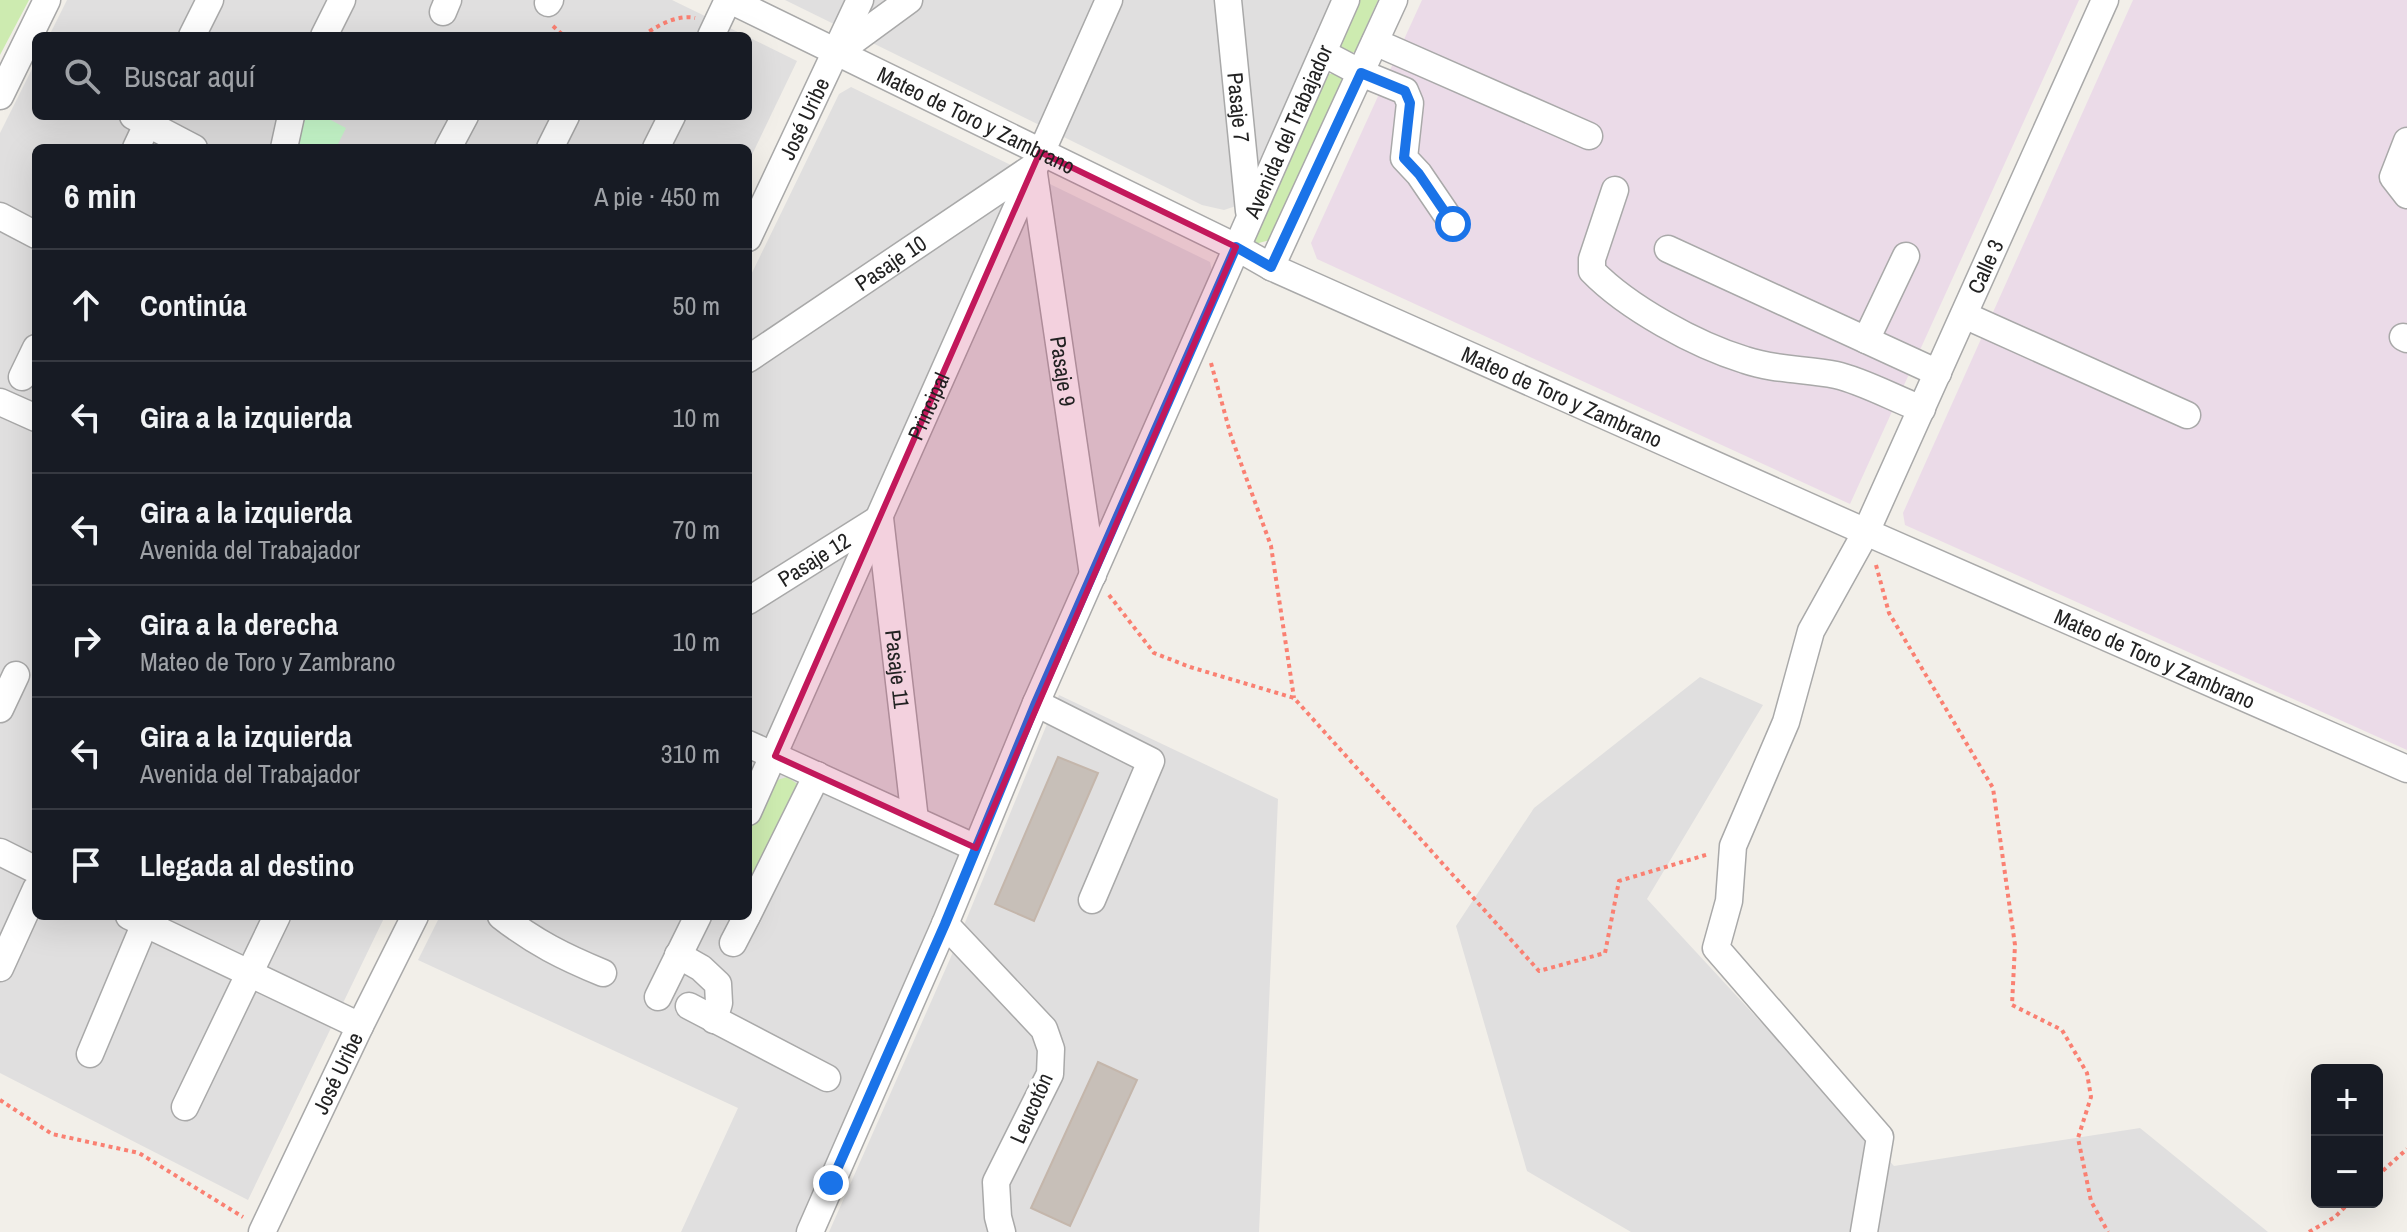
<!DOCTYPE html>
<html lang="es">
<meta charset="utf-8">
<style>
body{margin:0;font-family:"Archivo Narrow",sans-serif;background:#20242c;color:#f1f3f6}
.controls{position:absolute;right:24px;bottom:24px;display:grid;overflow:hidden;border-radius:12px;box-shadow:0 8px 32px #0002}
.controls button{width:72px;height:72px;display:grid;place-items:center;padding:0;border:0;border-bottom:2px solid #363941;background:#171b24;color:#f1f3f6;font:40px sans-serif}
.stop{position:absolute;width:24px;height:24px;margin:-18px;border:6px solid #1a73e8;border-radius:50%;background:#fff}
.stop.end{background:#1a73e8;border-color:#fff;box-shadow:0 2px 8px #0008}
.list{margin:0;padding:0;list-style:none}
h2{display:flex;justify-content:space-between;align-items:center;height:104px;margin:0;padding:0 32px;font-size:34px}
h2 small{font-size:26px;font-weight:400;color:#9ea1a6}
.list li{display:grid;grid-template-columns:52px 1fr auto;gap:24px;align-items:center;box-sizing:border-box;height:112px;padding:0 32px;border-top:2px solid #363941}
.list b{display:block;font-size:30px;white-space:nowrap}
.list p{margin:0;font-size:26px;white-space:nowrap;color:#9ea1a6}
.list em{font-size:26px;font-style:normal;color:#9ea1a6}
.icon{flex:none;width:44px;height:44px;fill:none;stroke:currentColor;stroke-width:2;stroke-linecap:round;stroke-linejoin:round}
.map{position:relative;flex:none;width:2407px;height:1232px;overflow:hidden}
.search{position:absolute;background:#171b24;box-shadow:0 8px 32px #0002;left:32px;top:32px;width:720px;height:88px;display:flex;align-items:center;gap:20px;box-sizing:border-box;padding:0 28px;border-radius:12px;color:#9ea1a6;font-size:30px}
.panel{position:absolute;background:#171b24;box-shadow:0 8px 32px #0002;left:32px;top:144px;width:720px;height:776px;border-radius:12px}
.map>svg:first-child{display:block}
.residential{fill:#e0dfdf}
.industrial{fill:#ebdbe8}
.grass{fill:#cdebb0}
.park{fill:#c8facc}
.building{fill:#c7bfb8;stroke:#c4b6ab;stroke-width:2}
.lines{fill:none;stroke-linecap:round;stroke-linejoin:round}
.minor-casing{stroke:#a9a9a9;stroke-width:29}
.path{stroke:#fa8072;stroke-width:4;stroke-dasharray:4 4;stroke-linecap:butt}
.minor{stroke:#fff;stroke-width:26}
.route{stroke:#1a73e8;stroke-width:10}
.marked{fill:#c2185b;fill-opacity:0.2;stroke:#c2185b;stroke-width:6;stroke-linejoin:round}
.labels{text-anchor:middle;stroke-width:8;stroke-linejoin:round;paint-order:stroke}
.street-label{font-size:22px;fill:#222;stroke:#fff}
</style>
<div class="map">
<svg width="2407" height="1232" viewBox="0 0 2407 1232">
<rect width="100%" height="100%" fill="#f2efe9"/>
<!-- residential -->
<g class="residential">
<polygon points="67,0 672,0 746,36 49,36"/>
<polygon points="785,0 1332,0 1242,204 1224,210 1202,205"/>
<polygon points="748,37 797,61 748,163 748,148 36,148 36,916 385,916 248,1200 0,1073 0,133 36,61 36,116 748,116"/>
<polygon points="851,87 1210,262 1212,271 796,1232 681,1232 738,1108 418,960 440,916 748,916 748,281 839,94"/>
<polygon points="1700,677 1763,705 1647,899 1894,1166 2140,1128 2268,1232 1631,1232 1527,1171 1456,926 1534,808"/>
<polygon points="1059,695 1278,799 1259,1232 829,1232 950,959"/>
</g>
<!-- industrial -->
<g class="industrial">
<polygon points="1422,0 2079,0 1850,504 1317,259 1311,243"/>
<polygon points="2133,0 2407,0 2407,750 1905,525 1903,513"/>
</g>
<!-- grass -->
<g class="grass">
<polygon points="0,0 29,0 0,55"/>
<polygon points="1356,0 1378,0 1355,52 1343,54 1336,44"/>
<polygon points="1324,74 1334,74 1343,79 1270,240 1255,244 1253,236"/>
<polygon points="787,777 799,785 751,884 748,883 748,831 774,781"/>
</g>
<!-- park -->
<polygon class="park" points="305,116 323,116 346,128 336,148 298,148"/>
<!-- building -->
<g class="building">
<polygon points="1058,757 1098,773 1034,921 995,904"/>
<polygon points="1098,1062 1137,1080 1070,1226 1031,1208"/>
</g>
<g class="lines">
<defs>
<g id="minor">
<path id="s1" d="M730,0L1236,247L1271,267L1866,532L2407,769"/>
<path id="s2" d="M1228,0L1249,211"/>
<polyline points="548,3 550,0"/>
<polyline points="443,12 448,0"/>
<polyline points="192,36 210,0"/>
<polyline points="324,36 342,0"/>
<polyline points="711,36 728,0"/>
<polyline points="1375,42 1589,136"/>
<polyline points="838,52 909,0"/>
<polyline points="1323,53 1361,73 1405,91 1410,103 1404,158 1419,174 1453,224"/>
<polyline points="0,96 47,0"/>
<polyline points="133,116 194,148"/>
<polyline points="2407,141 2393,177 2407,195"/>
<polyline points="136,148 151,116"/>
<polyline points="284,148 291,116"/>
<polyline points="448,148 465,116"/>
<polyline points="550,148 566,116"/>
<polyline points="656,148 672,116"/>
<path d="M1615,190L1592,259V271C1628,308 1696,345 1745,360C1774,370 1806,369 1836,375C1863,381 1895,399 1922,409"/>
<polyline points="0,216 36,235"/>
<path id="s3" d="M748,238L860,0"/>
<polyline points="1668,249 1938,373"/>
<polyline points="1271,267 1394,0"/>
<polyline points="1964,315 2187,415"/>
<polyline points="2403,337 2407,339"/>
<polyline points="1866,340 1906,256"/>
<path id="s4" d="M748,359L1033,167L1093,575"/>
<polyline points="22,377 36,348"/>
<polyline points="0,402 36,418"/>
<path id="s5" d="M748,601L880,518L915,820"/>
<polyline points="1036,703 1151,761 1092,900"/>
<polyline points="0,709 16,675"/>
<polyline points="748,744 976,848"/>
<path id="s6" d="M748,812L1109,0"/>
<polyline points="0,852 36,870"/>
<polyline points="748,914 817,775"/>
<polyline points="129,916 360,1026"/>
<path d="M501,916C534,942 564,957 603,973"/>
<polyline points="945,924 1044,1029 1051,1049 1050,1074 996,1182 998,1217 1002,1232"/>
<polyline points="733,943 747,916"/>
<polyline points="678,955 701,968 718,984 719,1003 714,1020"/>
<polyline points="0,968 36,889"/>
<polyline points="658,997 698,916"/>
<polyline points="689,1006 827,1078"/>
<polyline points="90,1054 148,916"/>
<polyline points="185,1107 277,916"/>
<path id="s7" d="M262,1232L360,1026L415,916"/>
<path id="s8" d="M810,1232L945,924L1036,703L1346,0"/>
<path id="s9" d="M1864,1232L1880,1137L1716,948L1729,901L1733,846L1786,722L1811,631L1866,532L2105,0"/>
</g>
</defs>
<!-- minor casing -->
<use href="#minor" class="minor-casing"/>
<!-- path -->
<g class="path">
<polyline points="553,26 564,36"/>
<path d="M643,36C656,26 678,14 695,18"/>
<polyline points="1211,363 1231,436 1271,546 1294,698"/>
<polyline points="1876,565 1889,613 1993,788 2015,945 2012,1005 2062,1030 2087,1073 2091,1097 2078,1138 2091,1201 2108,1232"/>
<polyline points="1109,595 1154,653 1190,667 1294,698 1539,971 1605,953 1619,881 1709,854"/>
<polyline points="0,1100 52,1134 139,1153 243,1217"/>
<polyline points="2377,1176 2407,1149"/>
<polyline points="2309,1232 2335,1217 2350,1202"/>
</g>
<!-- minor -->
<use href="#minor" class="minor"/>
</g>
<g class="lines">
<!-- route -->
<polyline class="route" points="831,1183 945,924 1036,703 1236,247 1271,267 1361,73 1405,91 1410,103 1404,158 1419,174 1453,224"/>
</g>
<!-- marked area -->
<path class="marked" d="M1040,152L1236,247L976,848L775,756Z"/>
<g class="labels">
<!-- street labels -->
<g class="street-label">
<text dy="8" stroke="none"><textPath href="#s2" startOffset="108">Pasaje 7</textPath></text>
<text dy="8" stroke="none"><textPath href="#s3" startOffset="132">José Uribe</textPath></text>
<text dy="8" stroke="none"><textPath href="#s1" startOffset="274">Mateo de Toro y Zambrano</textPath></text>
<text dy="8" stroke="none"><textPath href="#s8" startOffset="1200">Avenida del Trabajador</textPath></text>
<text dy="8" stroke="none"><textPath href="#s4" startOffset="172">Pasaje 10</textPath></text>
<text dy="8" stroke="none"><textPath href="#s9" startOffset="1084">Calle 3</textPath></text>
<text dy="8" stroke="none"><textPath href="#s4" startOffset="550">Pasaje 9</textPath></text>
<text dy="8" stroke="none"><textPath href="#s1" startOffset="922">Mateo de Toro y Zambrano</textPath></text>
<text dy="8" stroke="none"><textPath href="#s6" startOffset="444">Principal</textPath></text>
<text dy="8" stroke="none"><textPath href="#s5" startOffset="78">Pasaje 12</textPath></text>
<text dy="8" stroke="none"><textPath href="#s1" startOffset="1570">Mateo de Toro y Zambrano</textPath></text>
<text dy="8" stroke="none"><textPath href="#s5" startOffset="308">Pasaje 11</textPath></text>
<text dy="8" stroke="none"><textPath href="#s7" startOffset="176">José Uribe</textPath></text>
<text transform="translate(1031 1108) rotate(-66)" y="8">Leucotón</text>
</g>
</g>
</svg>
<div class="controls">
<button>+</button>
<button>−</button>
</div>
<div class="stop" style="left:1453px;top:224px"></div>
<div class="stop end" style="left:831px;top:1183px"></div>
<div class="search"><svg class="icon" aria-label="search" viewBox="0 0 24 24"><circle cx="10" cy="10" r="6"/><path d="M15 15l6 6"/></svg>Buscar aquí</div>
<section class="panel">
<h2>6 min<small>A pie · 450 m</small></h2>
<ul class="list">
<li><svg class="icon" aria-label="ahead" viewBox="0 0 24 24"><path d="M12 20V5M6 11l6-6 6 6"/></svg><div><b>Continúa</b></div><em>50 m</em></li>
<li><svg class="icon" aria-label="left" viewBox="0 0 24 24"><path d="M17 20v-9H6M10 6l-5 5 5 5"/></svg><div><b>Gira a la izquierda</b></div><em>10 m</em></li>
<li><svg class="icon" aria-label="left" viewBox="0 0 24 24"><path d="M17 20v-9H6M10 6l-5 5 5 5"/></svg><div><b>Gira a la izquierda</b><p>Avenida del Trabajador</p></div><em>70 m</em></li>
<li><svg class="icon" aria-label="right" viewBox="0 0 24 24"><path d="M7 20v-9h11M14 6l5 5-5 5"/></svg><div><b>Gira a la derecha</b><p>Mateo de Toro y Zambrano</p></div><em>10 m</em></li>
<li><svg class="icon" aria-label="left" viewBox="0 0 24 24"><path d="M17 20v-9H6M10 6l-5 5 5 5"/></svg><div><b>Gira a la izquierda</b><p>Avenida del Trabajador</p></div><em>310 m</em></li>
<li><svg class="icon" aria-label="arrive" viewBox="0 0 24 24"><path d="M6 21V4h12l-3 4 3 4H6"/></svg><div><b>Llegada al destino</b></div></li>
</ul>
</section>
</div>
